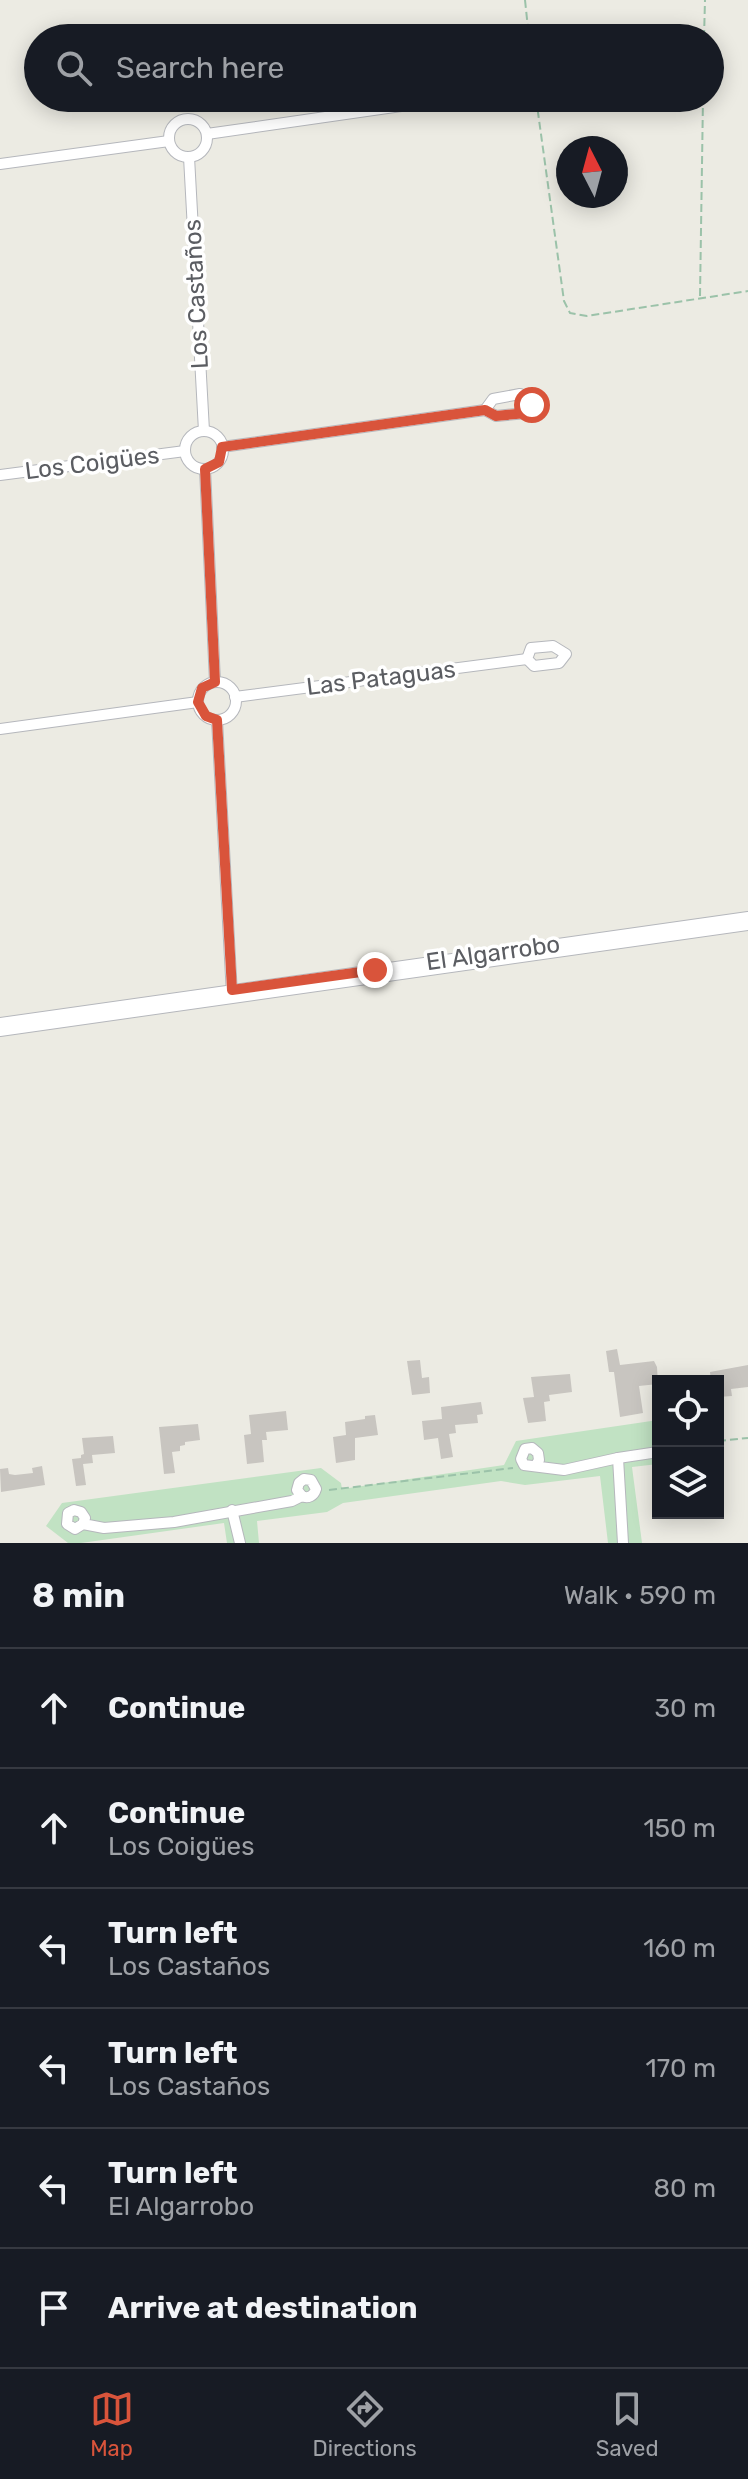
<!DOCTYPE html>
<meta charset="utf-8">
<style>
body{margin:0;font-family:Rubik,sans-serif;background:#242831;color:#f1f3f6}
.controls{position:absolute;right:24px;bottom:24px;display:grid;overflow:hidden;border-radius:0px;box-shadow:0 4px 20px #0003}
.controls button{width:72px;height:72px;display:grid;place-items:center;padding:0;border:0;border-bottom:2px solid #363941;background:#171b24;color:#f1f3f6;font:40px sans-serif}
.compass{position:absolute;left:556px;top:136px;width:72px;height:72px;border-radius:50%;background:#171b24;box-shadow:0 4px 20px #0003;rotate:354deg}
.stop{position:absolute;width:24px;height:24px;margin:-18px;border:6px solid #d9543b;border-radius:50%;background:#fff}
.stop.end{background:#d9543b;border-color:#fff;box-shadow:0 2px 8px #0008}
.list{margin:0;padding:0;list-style:none}
h2{display:flex;justify-content:space-between;align-items:center;height:104px;margin:0;padding:0 32px;font-size:34px}
h2 small{font-size:26px;font-weight:400;color:#9ea1a6}
.list li{display:grid;grid-template-columns:52px 1fr auto;gap:24px;align-items:center;box-sizing:border-box;height:120px;padding:0 32px;border-top:2px solid #363941}
.list b{display:block;font-size:30px;white-space:nowrap}
.list p{margin:0;font-size:26px;white-space:nowrap;color:#9ea1a6}
.list em{font-size:26px;font-style:normal;color:#9ea1a6}
.icon{flex:none;width:44px;height:44px;fill:none;stroke:currentColor;stroke-width:2;stroke-linecap:round;stroke-linejoin:round}
.map{position:relative;flex:none;width:748px;height:1543px;overflow:hidden}
.search{position:absolute;background:#171b24;box-shadow:0 4px 20px #0003;left:24px;right:24px;top:24px;height:88px;display:flex;align-items:center;gap:20px;box-sizing:border-box;padding:0 28px;border-radius:44px;color:#9ea1a6;font-size:30px}
.sheet{height:824px;background:#171b24}
nav{display:flex;justify-content:space-around;align-items:center;box-sizing:border-box;height:112px;border-top:2px solid #363941;background:#171b24;font-size:22px;color:#9ea1a6}
nav a{display:grid;justify-items:center;gap:4px}
nav .on{color:#d9543b}
.map>svg:first-child{display:block}
.green{fill:#c1e2c3}
.building{fill:#c8c5c0}
.lines{fill:none;stroke-linecap:round;stroke-linejoin:round}
.minor-casing{stroke:#b5b7bc;stroke-width:12}
.path{stroke:#9bc2a9;stroke-width:2;stroke-dasharray:8 4;stroke-linecap:butt}
.minor{stroke:#fff;stroke-width:10}
.route{stroke:#d9543b;stroke-width:10}
.labels{text-anchor:middle;stroke-width:7;stroke-linejoin:round;paint-order:stroke}
.street-label{font-size:24px;fill:#5b5d62;stroke:#fff}
</style>
<div class="map">
<svg width="748" height="1543" viewBox="0 0 748 1543">
<rect width="100%" height="100%" fill="#ecebe3"/>
<!-- green -->
<polygon class="green" points="658,1420 658,1464 632,1467 642,1543 608,1543 600,1476 525,1485 501,1481 343,1503 327,1512 257,1521 259,1543 227,1543 224,1523 81,1543 68,1543 46,1526 62,1503 321,1468 341,1483 342,1489 504,1465 516,1441"/>
<!-- building -->
<g class="building">
<polygon points="617,1349 620,1365 654,1361 657,1367 658,1384 639,1386 643,1413 620,1417 614,1372 609,1372 606,1351"/>
<polygon points="420,1360 422,1378 429,1377 430,1393 412,1395 407,1361"/>
<polygon points="748,1365 748,1387 731,1389 732,1396 718,1397 718,1381 711,1381 710,1372"/>
<polygon points="570,1374 572,1392 549,1395 550,1401 544,1402 546,1421 528,1423 523,1398 534,1397 531,1377"/>
<polygon points="481,1402 483,1414 477,1415 478,1423 455,1425 456,1433 449,1434 453,1457 441,1459 438,1438 424,1440 422,1421 442,1419 441,1407"/>
<polygon points="286,1411 288,1430 266,1432 267,1440 262,1440 264,1462 247,1464 244,1435 251,1434 249,1415"/>
<polygon points="375,1415 378,1435 355,1438 355,1460 336,1463 333,1437 346,1435 345,1422 365,1419 365,1416"/>
<polygon points="198,1424 200,1440 185,1442 185,1445 180,1446 180,1451 172,1452 175,1473 164,1474 159,1427"/>
<polygon points="113,1436 115,1453 92,1455 93,1463 83,1464 86,1485 76,1486 72,1459 81,1458 81,1455 84,1454 82,1438"/>
<polygon points="42,1466 45,1485 1,1492 0,1469 8,1468 9,1474 15,1475 33,1473 32,1468"/>
</g>
<g class="lines">
<defs>
<g id="minor">
<polyline points="446,98 443,100 464,105 492,98"/>
<circle cx="188" cy="138" r="19"/>
<polyline points="207,134 443,100"/>
<polyline points="189,157 204,431"/>
<polyline points="0,164 169,141"/>
<polygon points="520,394 529,397 532,405 527,413 496,416 485,410 493,399"/>
<circle cx="204" cy="450" r="19"/>
<polyline points="222,447 485,410"/>
<polyline points="205,469 215,682"/>
<polyline points="0,475 185,451"/>
<polygon points="553,646 566,654 559,663 534,666 527,659 531,648"/>
<circle cx="217" cy="701" r="19"/>
<polyline points="235,697 527,659"/>
<polyline points="217,720 232,995"/>
<polyline points="0,729 198,702"/>
<polyline points="0,1023 748,917"/>
<polyline points="0,1031 748,925"/>
<polyline points="618,1458 623,1543"/>
<polyline points="536,1465 539,1460 538,1453 532,1448 525,1449 521,1459 524,1465 564,1470 618,1458 658,1452"/>
<polyline points="232,1510 240,1543"/>
<path d="M83,1524L85,1518L81,1512L74,1510L68,1513L67,1524L75,1529L83,1524L104,1528L174,1522L292,1501L302,1496C308,1499 314,1496 316,1489L311,1480L304,1479L299,1483L297,1490L302,1496"/>
</g>
</defs>
<!-- minor casing -->
<use href="#minor" class="minor-casing"/>
<!-- path -->
<g class="path">
<polyline points="525,0 529,38"/>
<polyline points="704,38 705,0"/>
<polyline points="536,98 564,301 570,313 587,316 748,291"/>
<polyline points="700,296 703,98"/>
<polyline points="718,1441 748,1438"/>
<polyline points="329,1490 513,1468"/>
</g>
<!-- minor -->
<use href="#minor" class="minor"/>
</g>
<g class="lines">
<!-- route -->
<polyline class="route" points="375,970 232,990 217,720 206,716 198,702 202,688 215,682 205,469 219,462 222,447 485,410 496,416 527,413 532,405"/>
</g>
<g class="labels">
<!-- street labels -->
<g class="street-label">
<text transform="translate(196 294) rotate(-93)" y="8">Los Castaños</text>
<text transform="translate(92 463) rotate(-7)" y="8">Los Coigües</text>
<text transform="translate(381 678) rotate(-7)" y="8">Las Pataguas</text>
<text transform="translate(493 953) rotate(-8)" y="8">El Algarrobo</text>
</g>
</g>
</svg>
<div class="controls">
<button><svg class="icon" aria-label="locate" viewBox="0 0 24 24"><circle cx="12" cy="12" r="6"/><path d="M12 2v4M12 18v4M2 12h4M18 12h4"/></svg></button>
<button><svg class="icon" aria-label="layers" viewBox="0 0 24 24"><path d="M12 4l9 5-9 5-9-5zM3 14l9 5 9-5"/></svg></button>
</div>
<svg class="compass" viewBox="-18 -18 36 36"><path d="M0-13l5 13h-10z" fill="#e53935"/><path d="M0 13l5-13h-10z" fill="#9ea1a6"/></svg>
<div class="stop" style="left:532px;top:405px"></div>
<div class="stop end" style="left:375px;top:970px"></div>
<div class="search"><svg class="icon" aria-label="search" viewBox="0 0 24 24"><circle cx="10" cy="10" r="6"/><path d="M15 15l6 6"/></svg>Search here</div>
</div>
<section class="sheet">
<h2>8 min<small>Walk · 590 m</small></h2>
<ul class="list">
<li><svg class="icon" aria-label="ahead" viewBox="0 0 24 24"><path d="M12 20V5M6 11l6-6 6 6"/></svg><div><b>Continue</b></div><em>30 m</em></li>
<li><svg class="icon" aria-label="ahead" viewBox="0 0 24 24"><path d="M12 20V5M6 11l6-6 6 6"/></svg><div><b>Continue</b><p>Los Coigües</p></div><em>150 m</em></li>
<li><svg class="icon" aria-label="left" viewBox="0 0 24 24"><path d="M17 20v-9H6M10 6l-5 5 5 5"/></svg><div><b>Turn left</b><p>Los Castaños</p></div><em>160 m</em></li>
<li><svg class="icon" aria-label="left" viewBox="0 0 24 24"><path d="M17 20v-9H6M10 6l-5 5 5 5"/></svg><div><b>Turn left</b><p>Los Castaños</p></div><em>170 m</em></li>
<li><svg class="icon" aria-label="left" viewBox="0 0 24 24"><path d="M17 20v-9H6M10 6l-5 5 5 5"/></svg><div><b>Turn left</b><p>El Algarrobo</p></div><em>80 m</em></li>
<li><svg class="icon" aria-label="arrive" viewBox="0 0 24 24"><path d="M6 21V4h12l-3 4 3 4H6"/></svg><div><b>Arrive at destination</b></div></li>
</ul>
</section>
<nav>
<a class="on"><svg class="icon" aria-label="map" viewBox="0 0 24 24"><path d="M3 6l6-2 6 2 6-2v14l-6 2-6-2-6 2zM9 4v14M15 6v14"/></svg>Map</a>
<a><svg class="icon" aria-label="directions" viewBox="0 0 24 24"><path d="M12 3l9 9-9 9-9-9zM9 14v-3h6M13 9l2 2-2 2"/></svg>Directions</a>
<a><svg class="icon" aria-label="saved" viewBox="0 0 24 24"><path d="M7 4h10v16l-5-4-5 4z"/></svg>Saved</a>
</nav>
